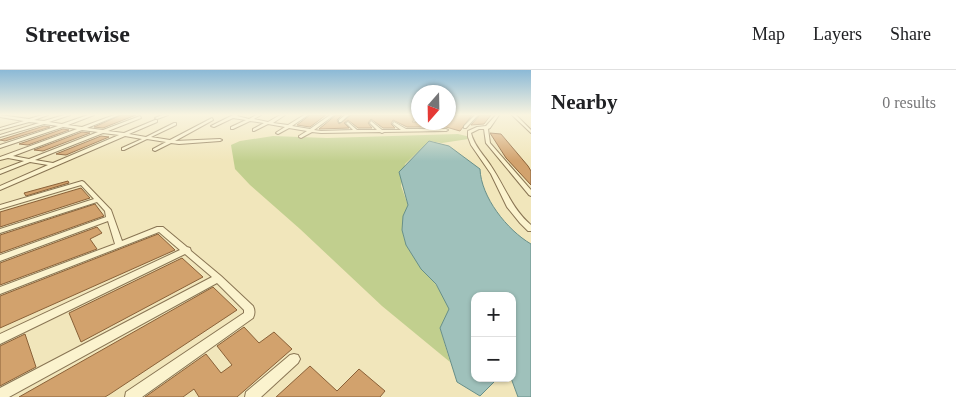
<!DOCTYPE html>
<meta charset="utf-8">
<style>
body{margin:0;font-family:Georgia,serif;background:#f2f2f2;color:#202124}
.controls{position:absolute;right:15px;bottom:15px;display:grid;overflow:hidden;border-radius:10px;box-shadow:0 1px 4px #0004}
.controls button{width:45px;height:45px;display:grid;place-items:center;padding:0;border:0;border-bottom:1px solid #e0e0e0;background:#fff;color:#202124;font:25px sans-serif}
.compass{position:absolute;left:411px;top:15px;width:45px;height:45px;border-radius:50%;background:#fff;box-shadow:0 1px 4px #0004;rotate:200deg}
.list{margin:0;padding:0;list-style:none}
h2{display:flex;justify-content:space-between;align-items:center;height:65px;margin:0;padding:0 20px;font-size:21px}
h2 small{font-size:16px;font-weight:400;color:#757577}
.map{position:relative;flex:none;width:531px;height:327px;overflow:hidden}
header{display:flex;align-items:center;gap:30px;box-sizing:border-box;height:70px;padding:0 25px;background:#fff;border-bottom:1px solid #e0e0e0}
header strong{font-size:24px}
nav{display:flex;gap:28px;margin-inline-start:auto;font-size:18px}
main{display:flex}
aside{flex:1;background:#fff}
.map>svg:first-child{display:block}
.green{fill:#c1cf8e}
.water{fill:#9fc1bb;stroke:#678f89}
.building{fill:#d2a26d;stroke:#8a6138}
.lines{fill:none;stroke-linecap:round;stroke-linejoin:round}
.minor-casing{stroke:#897554;stroke-width:2}
.minor{fill:#fbf3ce;fill-rule:evenodd}
</style>
<header>
<strong>Streetwise</strong>
<nav><a>Map</a><a>Layers</a><a>Share</a></nav>
</header>
<main>
<div class="map">
<svg width="531" height="327" viewBox="0 0 531 327">
<rect width="100%" height="100%" fill="#f1e6bb"/>
<!-- green -->
<path class="green" d="M458,64L475,68L442,73L429,71L405,94L401,116L408,135C391,172 417,188 436,215C441,222 445,231 450,239L440,258L450,292L382,236L300,159L250,115L235,99L231,75L240,71L273,66L327,68Z"/>
<!-- water -->
<path class="water" d="M429,71L449,76L480,99C481,127 507,160 531,174V327H518L511,308L512,226H475V308H498L480,326L457,312L440,258L449,239L436,214L421,199L406,175L402,160L403,146L408,135L399,102Z"/>
<!-- building -->
<g class="building">
<polygon points="121,45 136,45 103,58 94,57"/>
<polygon points="310,45 326,45 310,57 297,55"/>
<polygon points="336,45 342,45 337,50 339,54 351,45 411,45 417,46 412,52 423,52 432,57 437,53 440,56 448,52 452,45 472,45 460,61 446,57 407,57 393,50 391,54 395,58 383,58 371,49 368,53 372,58 358,58 348,50 344,53 349,58 319,59"/>
<polygon points="480,45 491,45 484,54 471,55"/>
<polygon points="44,56 50,57 5,71 0,70"/>
<polygon points="63,59 69,60 28,75 19,74"/>
<polygon points="82,62 90,63 43,81 34,80"/>
<polygon points="490,63 501,64 528,96 531,101 531,115 506,88"/>
<polygon points="101,66 109,67 66,85 56,84"/>
<polygon points="68,111 69,113 26,126 24,123"/>
<polygon points="81,118 90,128 0,157 0,142"/>
<polygon points="95,134 104,146 0,183 0,165"/>
<polygon points="97,157 102,163 90,169 97,179 0,215 0,193"/>
<polygon points="158,164 175,180 0,258 0,226"/>
<polygon points="182,188 203,207 81,272 69,243"/>
<polygon points="213,217 237,240 110,324 105,327 19,327"/>
<polygon points="244,257 259,273 274,262 292,279 237,327 199,327 194,319 183,327 145,327 206,284 221,303 232,295 217,276"/>
<polygon points="25,264 36,297 0,316 0,276"/>
<polygon points="310,296 337,321 359,299 385,321 380,327 276,327"/>
</g>
<g class="lines">
<defs>
<g id="minor">
<path d="M0,45L29,49L42,45H48L34,50L44,51L64,45H70L49,52L62,54L88,45H94L68,55L82,57L114,45H119L87,58L103,60L140,46L141,48L108,61L124,63L155,50H157V52L129,64L146,67L174,53H176V55L151,67L170,70L212,48L213,50L175,71L220,69L222,70L220,71L179,74L171,73L155,81L153,80V79L166,72L147,69L124,80H122V78L142,69L125,66L0,120V116L48,95L30,92L0,104V100L24,91L8,88L0,90V87L77,59L63,57L0,78V75L58,56L44,54L0,67V65L39,53L29,52L0,60V58L24,51L0,47ZM82,60L98,62L29,89L13,86ZM103,63L119,65L53,93L35,90Z"/>
<polygon points="162,45 168,45 157,49 155,48"/>
<polygon points="233,45 238,45 237,46 249,49 256,45 261,45 254,49 268,52 280,45 285,45 273,53 288,55 304,45 308,45 292,56 310,59 330,45 334,45 314,60 321,61 353,60 346,53 348,52 357,60 377,60 370,53 371,51 382,60 401,60 393,54 394,52 406,59 446,59 448,60 446,61 384,62 382,63 380,62 321,63 312,62 301,68 299,67 299,66 307,61 289,58 278,64 276,63 277,62 285,57 268,54 254,61 253,61 253,59 264,53 250,51 233,59 231,59 231,57 246,50 233,48 214,57 211,56"/>
<polygon points="345,45 349,45 341,52 339,52 339,50"/>
<polygon points="448,45 450,45 448,47"/>
<polygon points="475,45 478,45 466,58 464,58 464,56"/>
<path d="M496,45H499L490,58L488,59L490,73L531,120V126L529,125L486,73L484,59H479L471,63C474,76 484,85 491,96C505,117 512,139 531,155V161H528L520,153L507,137L491,104L471,75L468,67V61L477,57L486,56Z"/>
<polygon points="512,45 516,45 531,60 531,63"/>
<polygon points="417,49 418,49 418,52 416,51"/>
<polygon points="425,52 432,52 435,54 433,55"/>
<polygon points="438,52 442,52 442,53 440,54"/>
<path d="M82,111L84,112L111,140L122,171L157,157H163L187,177L190,178L191,181L221,206L253,236C255,240 255,244 253,248L142,327H125L126,322L244,243V240L217,213L9,327H0V318L212,207L185,184L0,274V264L180,180L159,162L0,224V217L115,174L108,151L0,191V185L106,147L105,141L97,132L0,163V159L94,129L81,115L0,139V135Z"/>
<polygon points="294,284 298,285 300,289 298,293 261,327 245,327 246,322 290,285"/>
</g>
</defs>
<!-- minor casing -->
<use href="#minor" class="minor-casing"/>
<!-- minor -->
<use href="#minor" class="minor"/>
</g>
<!-- sky -->
<linearGradient id="sky" x2="0" y2="1"><stop stop-color="#8bb9d6"/><stop offset="0.49" stop-color="#f9f4e0"/><stop offset="1" stop-color="#f9f4e0" stop-opacity="0"/></linearGradient>
<rect width="531" height="91" fill="url(#sky)"/>
</svg>
<div class="controls">
<button>+</button>
<button>−</button>
</div>
<svg class="compass" viewBox="-18 -18 36 36"><path d="M0-13l5 13h-10z" fill="#e53935"/><path d="M0 13l5-13h-10z" fill="#757577"/></svg>
</div>
<aside>
<h2>Nearby<small>0 results</small></h2>
<ul class="list">
</ul>
</aside>
</main>
